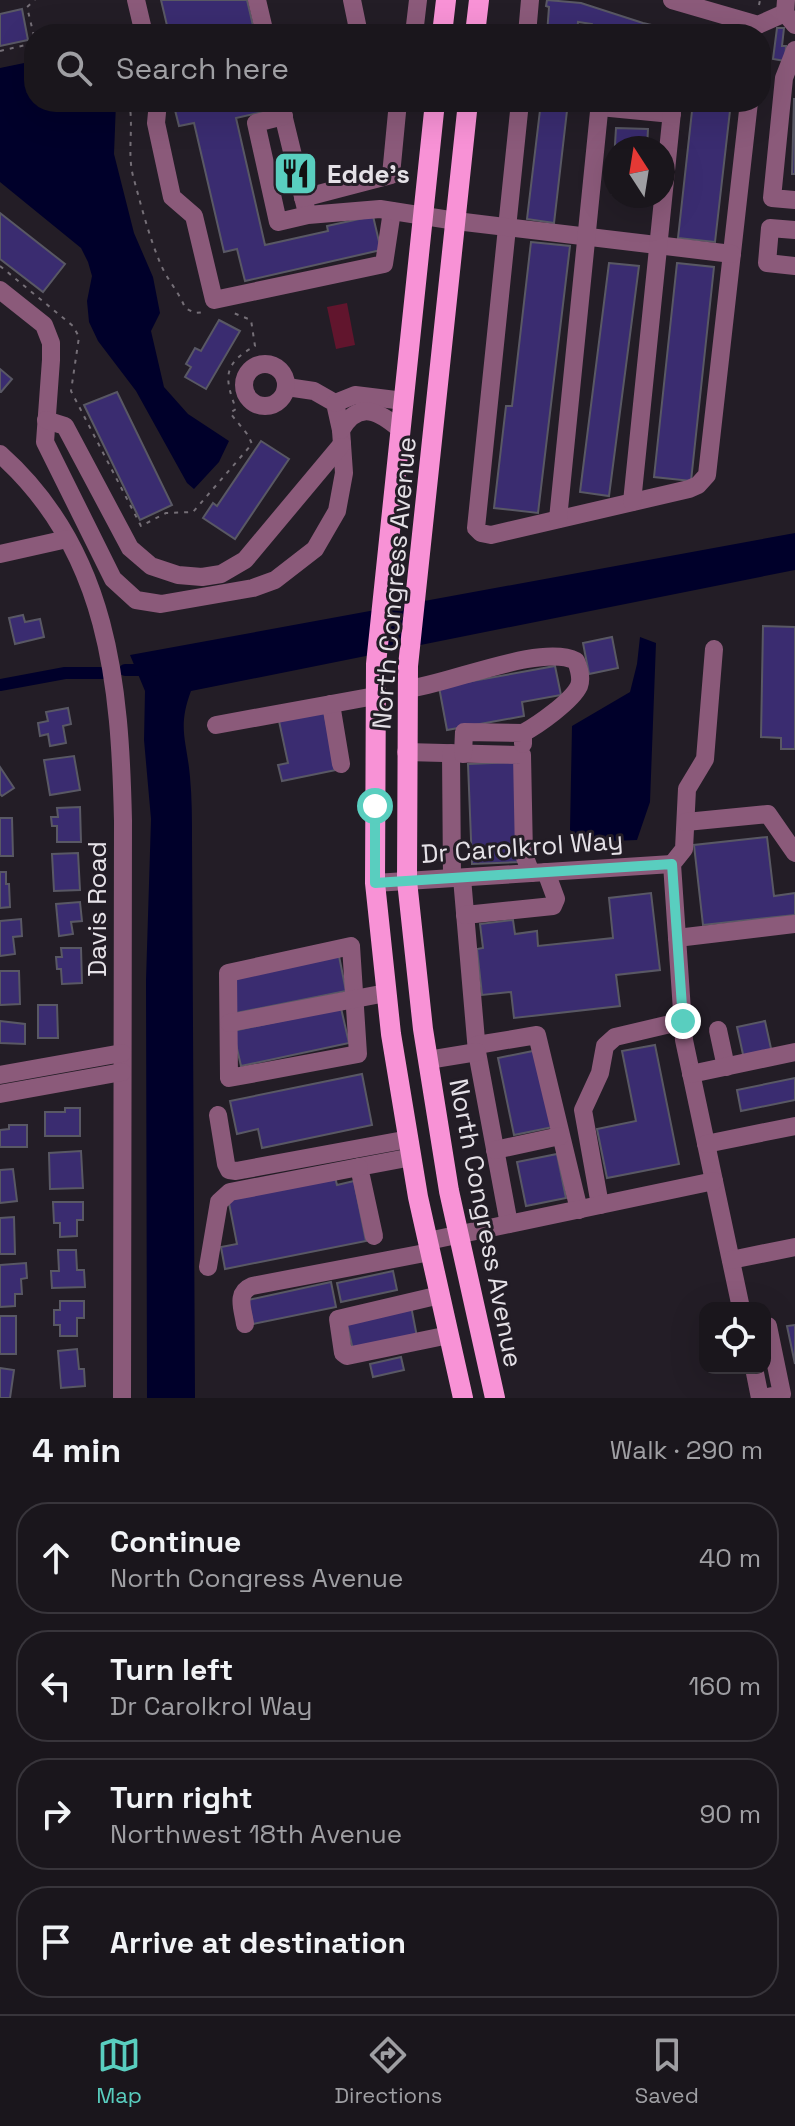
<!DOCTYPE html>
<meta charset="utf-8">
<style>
body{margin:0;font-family:"Space Grotesk",sans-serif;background:#272329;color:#f1f3f6}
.controls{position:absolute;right:24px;bottom:24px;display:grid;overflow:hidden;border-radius:16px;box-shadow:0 8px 32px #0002}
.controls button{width:72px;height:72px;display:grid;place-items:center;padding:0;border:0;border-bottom:2px solid #38353b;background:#1a161c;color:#f1f3f6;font:40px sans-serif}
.compass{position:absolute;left:603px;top:136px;width:72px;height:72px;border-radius:50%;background:#1a161c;box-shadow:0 8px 32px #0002;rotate:348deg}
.stop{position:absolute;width:24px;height:24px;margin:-18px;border:6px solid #59cebf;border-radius:50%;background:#fff}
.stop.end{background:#59cebf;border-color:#fff;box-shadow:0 2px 8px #0008}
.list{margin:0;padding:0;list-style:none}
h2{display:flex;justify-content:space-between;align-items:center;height:104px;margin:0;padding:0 32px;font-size:34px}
h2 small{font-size:26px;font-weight:400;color:#9f9fa3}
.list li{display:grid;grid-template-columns:52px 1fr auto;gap:24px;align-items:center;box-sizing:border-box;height:112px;margin:0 16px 16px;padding:0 16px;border:2px solid #38353b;border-radius:32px}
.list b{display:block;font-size:30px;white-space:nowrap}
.list p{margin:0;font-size:26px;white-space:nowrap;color:#9f9fa3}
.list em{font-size:26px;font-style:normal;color:#9f9fa3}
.icon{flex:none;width:44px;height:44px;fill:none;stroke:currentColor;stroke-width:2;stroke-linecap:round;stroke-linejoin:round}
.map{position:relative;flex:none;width:795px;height:1398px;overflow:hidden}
.search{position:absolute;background:#1a161c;box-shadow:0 8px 32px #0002;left:24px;right:24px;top:24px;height:88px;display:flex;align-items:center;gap:20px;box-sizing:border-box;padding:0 28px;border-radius:32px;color:#9f9fa3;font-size:30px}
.sheet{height:616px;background:#1a161c}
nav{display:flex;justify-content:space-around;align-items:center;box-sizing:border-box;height:112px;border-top:2px solid #38353b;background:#1a161c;font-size:22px;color:#9f9fa3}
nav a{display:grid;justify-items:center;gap:4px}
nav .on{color:#59cebf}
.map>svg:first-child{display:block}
.green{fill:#61152d}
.water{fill:#00002a}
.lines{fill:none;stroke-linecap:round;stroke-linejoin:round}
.canal{stroke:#00002a;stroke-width:12}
.building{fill:#3a2c70;stroke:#595864;stroke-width:2}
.path{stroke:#756f77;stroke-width:2;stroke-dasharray:4 6;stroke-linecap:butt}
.minor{stroke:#8b5a7a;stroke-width:18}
.major{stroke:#f892d6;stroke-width:20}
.route{stroke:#59cebf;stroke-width:10}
.labels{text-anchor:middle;stroke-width:6;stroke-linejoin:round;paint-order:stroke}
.poi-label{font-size:26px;font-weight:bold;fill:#e5e1e7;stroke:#231d26;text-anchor:start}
.street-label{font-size:26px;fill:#e5e1e7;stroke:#231d26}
</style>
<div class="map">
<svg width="795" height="1398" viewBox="0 0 795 1398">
<rect width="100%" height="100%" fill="#231d26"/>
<!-- green -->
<polygon class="green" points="347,303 355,345 336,349 327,307"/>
<!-- water -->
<g class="water">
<polygon points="34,61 34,102 116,102 114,154 134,233 153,277 160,313 151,331 164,387 188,414 229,441 219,462 194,489 187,483 136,391 98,341 89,322 87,301 92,276 88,262 81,248 0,182 0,68"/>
<path d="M795,533V570L191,691C177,728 187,741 190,777C192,798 192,819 192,840L195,1398H147L146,980L151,819L144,740L145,691L130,655Z"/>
<polygon points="640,637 656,643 650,802 637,840 589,842 570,830 572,726 630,692 637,664"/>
</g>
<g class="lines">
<!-- canal -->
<g class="canal">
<polyline points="125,670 154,670"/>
<polyline points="0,685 65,673 103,673"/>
</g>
</g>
<!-- building -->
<g class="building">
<polygon points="161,0 247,0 255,34 169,34"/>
<polygon points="547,0 581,3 643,23 690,34 592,34 592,24 578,22 577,34 547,34 549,7 546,6"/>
<polygon points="22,9 28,40 0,46 0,14"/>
<polygon points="777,28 784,28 782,46 786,46 785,61 773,59"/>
<polygon points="794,99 795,99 795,174 792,174"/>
<polygon points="173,102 271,102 272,110 236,118 265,245 328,231 327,226 373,216 381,250 245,281 237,249 224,252 194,123 179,126"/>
<polygon points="541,102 568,102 554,223 527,219"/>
<polygon points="693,102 731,102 715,242 678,238"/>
<polygon points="616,128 648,129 647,148 615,148 615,194 612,194"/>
<polygon points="0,213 65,264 43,292 0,259"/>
<polygon points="531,242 570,246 538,513 494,508 506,406 512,406"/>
<polygon points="609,263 639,266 609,496 580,492"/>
<polygon points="677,263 714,267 691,481 654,477"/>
<polygon points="219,320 240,331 206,389 185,377 191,367 186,364 195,348 201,351"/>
<polygon points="0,369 12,379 1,392 0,392"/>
<polygon points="117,392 172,505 140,520 84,405"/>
<polygon points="261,441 289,459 235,539 203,518 213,503 217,506"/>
<polygon points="23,615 25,622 40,619 44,637 15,644 9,618"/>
<polygon points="763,626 795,627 795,749 781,749 781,738 761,737"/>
<polygon points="612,637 618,668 589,674 583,643"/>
<polygon points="555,666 561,695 522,702 524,716 447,730 439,687"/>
<polygon points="68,708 71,724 63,726 66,743 50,746 48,734 40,736 38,723 48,721 46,712"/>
<polygon points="324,711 336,770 282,781 278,765 288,763 279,721"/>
<polygon points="74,756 80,790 50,795 44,760"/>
<polygon points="516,762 520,862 472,864 468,764"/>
<polygon points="0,767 14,788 2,796 0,794"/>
<polygon points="80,807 81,842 57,842 57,826 52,826 51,817 58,817 57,808"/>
<polygon points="0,818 12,818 13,856 0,856"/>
<polygon points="767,837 774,896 795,893 795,915 703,925 694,845"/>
<polygon points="78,853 80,890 54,891 52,854"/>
<polygon points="0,872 6,872 6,884 9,884 10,907 0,908"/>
<polygon points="651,893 660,970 616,975 620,1006 514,1018 511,992 482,995 477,949 483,948 480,924 513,920 515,934 537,931 538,946 613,938 609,898"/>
<polygon points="80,902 82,921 71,922 73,934 59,936 56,904"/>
<polygon points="21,919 22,936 13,937 15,954 0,956 0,921"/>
<polygon points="61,948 81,948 82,983 62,984 61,969 57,969 56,957 62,957"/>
<polygon points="339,956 346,991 236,1013 230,977"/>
<polygon points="0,971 19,971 20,1004 0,1005"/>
<polygon points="38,1005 57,1005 58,1038 38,1038"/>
<polygon points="341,1008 349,1043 241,1066 233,1031"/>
<polygon points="0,1021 25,1024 25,1044 0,1043"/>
<polygon points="765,1021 772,1053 744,1059 737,1027"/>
<polygon points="655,1045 679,1164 607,1178 597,1129 636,1121 622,1051"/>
<polygon points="538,1050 553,1127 514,1135 498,1058"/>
<polygon points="362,1074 372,1125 262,1148 258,1129 237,1134 230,1101"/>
<polygon points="795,1078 795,1100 741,1111 737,1090"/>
<polygon points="65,1108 80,1108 80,1136 45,1136 45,1112 65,1112"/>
<polygon points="9,1125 27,1125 27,1147 0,1147 0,1130 9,1129"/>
<polygon points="81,1151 83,1188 50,1189 49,1153"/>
<polygon points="557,1154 566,1198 526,1206 517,1162"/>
<polygon points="13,1169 17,1201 0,1203 0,1170"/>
<polygon points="335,1177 337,1185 354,1181 366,1241 225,1269 221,1247 237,1244 228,1198"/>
<polygon points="53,1202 83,1202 83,1220 77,1220 77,1236 60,1237 60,1223 54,1223"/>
<polygon points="14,1217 15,1254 0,1254 0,1218"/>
<polygon points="58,1250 76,1250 77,1270 84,1270 85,1287 52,1288 51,1271 59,1271"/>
<polygon points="26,1263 27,1278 21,1279 22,1294 15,1294 15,1306 0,1307 0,1265"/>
<polygon points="393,1271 397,1290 341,1302 337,1283"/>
<polygon points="331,1282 336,1307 253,1324 248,1300"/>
<polygon points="60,1301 84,1301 84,1318 77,1318 77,1336 60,1336 60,1325 54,1325 54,1310 60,1310"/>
<polygon points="411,1306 417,1337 353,1350 346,1320"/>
<rect x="0" y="1316" width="16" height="38"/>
<polygon points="795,1325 795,1364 787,1326"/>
<polygon points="77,1349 79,1369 84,1369 85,1386 61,1388 58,1351"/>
<polygon points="401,1357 404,1370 373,1377 370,1364"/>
<polygon points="0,1368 14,1370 10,1398 0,1398"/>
</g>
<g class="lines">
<!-- path -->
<g class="path">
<polyline points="759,5 760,0"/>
<polyline points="77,34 96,34"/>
<polyline points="34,36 27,7 35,0"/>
<polyline points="0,51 34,43"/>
<path d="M129,102C134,126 127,152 133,176C141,205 149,237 161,265C168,281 179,292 185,308L195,313L205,312"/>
<path d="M0,266L73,326L79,337L71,391L141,526L166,513L193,512L252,444L248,435L230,413L236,409C224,377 223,364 255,346L251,320L231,312"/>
</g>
<!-- minor -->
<g class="minor">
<polyline points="136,0 144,34"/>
<polyline points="257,0 265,34"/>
<polyline points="352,0 359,34"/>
<polyline points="672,0 758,25 785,13"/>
<polyline points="786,0 785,13 795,25"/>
<polyline points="414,34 418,0"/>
<polyline points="527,34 530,0"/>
<polyline points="795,50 784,78 772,198 795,200"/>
<polyline points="158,102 156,123 172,197 194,216 214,300 384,264 392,211"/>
<polyline points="280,102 306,209"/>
<polyline points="520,102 476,528 481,533 491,535 689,489 698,485 707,475 749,102"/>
<polyline points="600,107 672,114"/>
<polyline points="284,116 256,123 278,222 308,215 380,209 456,221 732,254"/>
<polyline points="303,198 391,175 398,102"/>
<polyline points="795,230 770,228 767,263 795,266"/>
<polyline points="0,290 44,325 51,343 51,360 45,442 113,579 136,600 161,604 253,588 275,580 315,549 337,511 344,473 341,430 335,403 314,391 287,387"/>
<circle cx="265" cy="385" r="21"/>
<polyline points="335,403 355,395 404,401"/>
<polyline points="46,420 65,426 130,548 151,566 178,575 202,577 221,574 245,560 342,444"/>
<path d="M341,430C359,399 380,412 401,430"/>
<path d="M0,454C109,551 120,685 123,821L122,1398"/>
<polyline points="632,502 673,102"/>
<polyline points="558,519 600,102"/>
<polyline points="0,554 67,539"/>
<polyline points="714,649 705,759 687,789 684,849 672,864 684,1040 741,1308"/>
<path d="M407,689C447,685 541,643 576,661C579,669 582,678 579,686C572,701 538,725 523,733"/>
<polyline points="331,704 341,764"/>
<polyline points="216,725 375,696"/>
<polyline points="406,752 522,755 524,855 531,873"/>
<polyline points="451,753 452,878"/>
<polyline points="463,754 464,732 523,733 523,744"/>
<polyline points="686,822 768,814 795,853"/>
<polyline points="462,878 477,1052 509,1224"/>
<polyline points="375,883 672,864"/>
<polyline points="465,915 553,906 556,899 546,872"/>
<polyline points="677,938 795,924"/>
<polygon points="351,946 358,1054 229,1078 228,973"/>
<polyline points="229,1023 386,993"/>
<polyline points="718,1030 726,1067"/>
<polyline points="477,1045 537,1035 579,1210"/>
<polyline points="428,1060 477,1052"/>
<polyline points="691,1074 795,1052"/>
<polyline points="0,1075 122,1053"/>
<polyline points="0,1094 122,1072"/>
<polyline points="218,1115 226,1164 229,1170 236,1171 409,1139"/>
<polyline points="706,1144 795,1126"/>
<polyline points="495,1150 560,1136"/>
<polyline points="600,1205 583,1110 600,1073 605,1046 615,1037 683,1021"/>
<polyline points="374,1236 359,1167 412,1157"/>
<polyline points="428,1241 714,1181"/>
<polyline points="731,1260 795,1247"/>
<polyline points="208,1267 219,1202 230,1192 359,1167"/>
<polyline points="440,1295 338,1319 343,1353 347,1356 449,1335"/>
<path d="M245,1324C243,1309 235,1293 252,1286L430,1252"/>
<polyline points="754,1368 760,1398"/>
<polyline points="763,1398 782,1394 768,1326 765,1327"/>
</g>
<!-- major -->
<g class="major">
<polyline points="442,34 446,0"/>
<polyline points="475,34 479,0"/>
<polyline points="435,102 376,664 375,883 391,1034 418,1197 463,1398"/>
<polyline points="468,102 408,666 407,881 423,1029 449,1191 495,1398"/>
</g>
</g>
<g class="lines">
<!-- route -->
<polyline class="route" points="375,806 375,883 672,864 683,1021"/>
</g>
<!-- icons -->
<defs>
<symbol id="restaurant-square" viewBox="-11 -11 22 22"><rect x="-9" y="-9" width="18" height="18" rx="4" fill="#59cebf" stroke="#231d26"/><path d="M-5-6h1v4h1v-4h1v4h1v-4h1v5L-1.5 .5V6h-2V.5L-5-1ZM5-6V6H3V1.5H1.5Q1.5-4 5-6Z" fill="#111"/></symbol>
</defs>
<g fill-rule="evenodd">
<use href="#restaurant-square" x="270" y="148" width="51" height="51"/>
</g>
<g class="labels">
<!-- poi labels -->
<g class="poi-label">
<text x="327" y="183">Edde's</text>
</g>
<!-- street labels -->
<g class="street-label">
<text transform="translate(394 583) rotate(-85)" y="9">North Congress Avenue</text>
<text transform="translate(522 847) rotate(-4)" y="9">Dr Carolkrol Way</text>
<text transform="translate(97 909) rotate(-90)" y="9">Davis Road</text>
<text transform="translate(486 1223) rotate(79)" y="9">North Congress Avenue</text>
</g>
</g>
</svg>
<div class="controls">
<button><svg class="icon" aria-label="locate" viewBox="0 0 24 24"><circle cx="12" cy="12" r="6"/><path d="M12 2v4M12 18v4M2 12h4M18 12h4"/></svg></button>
</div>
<svg class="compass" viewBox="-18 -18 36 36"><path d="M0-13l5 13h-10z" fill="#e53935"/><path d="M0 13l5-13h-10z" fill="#9f9fa3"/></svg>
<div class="stop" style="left:375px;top:806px"></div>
<div class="stop end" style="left:683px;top:1021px"></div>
<div class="search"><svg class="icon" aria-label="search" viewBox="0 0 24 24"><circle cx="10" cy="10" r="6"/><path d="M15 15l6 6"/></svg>Search here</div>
</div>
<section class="sheet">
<h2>4 min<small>Walk · 290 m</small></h2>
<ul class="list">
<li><svg class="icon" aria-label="ahead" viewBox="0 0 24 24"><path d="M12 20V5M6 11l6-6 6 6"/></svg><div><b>Continue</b><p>North Congress Avenue</p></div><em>40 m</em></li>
<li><svg class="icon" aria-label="left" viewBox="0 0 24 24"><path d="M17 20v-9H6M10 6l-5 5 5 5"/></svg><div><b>Turn left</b><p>Dr Carolkrol Way</p></div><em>160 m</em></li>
<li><svg class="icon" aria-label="right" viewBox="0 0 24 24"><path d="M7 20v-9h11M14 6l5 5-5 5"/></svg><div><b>Turn right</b><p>Northwest 18th Avenue</p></div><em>90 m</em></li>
<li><svg class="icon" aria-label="arrive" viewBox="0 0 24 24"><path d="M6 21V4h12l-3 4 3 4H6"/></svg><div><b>Arrive at destination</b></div></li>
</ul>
</section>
<nav>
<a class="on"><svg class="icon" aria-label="map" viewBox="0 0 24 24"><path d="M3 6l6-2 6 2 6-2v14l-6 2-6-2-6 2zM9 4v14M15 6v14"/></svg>Map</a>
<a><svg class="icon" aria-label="directions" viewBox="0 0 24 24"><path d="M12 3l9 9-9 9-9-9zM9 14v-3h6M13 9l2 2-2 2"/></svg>Directions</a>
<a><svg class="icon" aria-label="saved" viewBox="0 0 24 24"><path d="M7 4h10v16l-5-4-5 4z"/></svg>Saved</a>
</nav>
